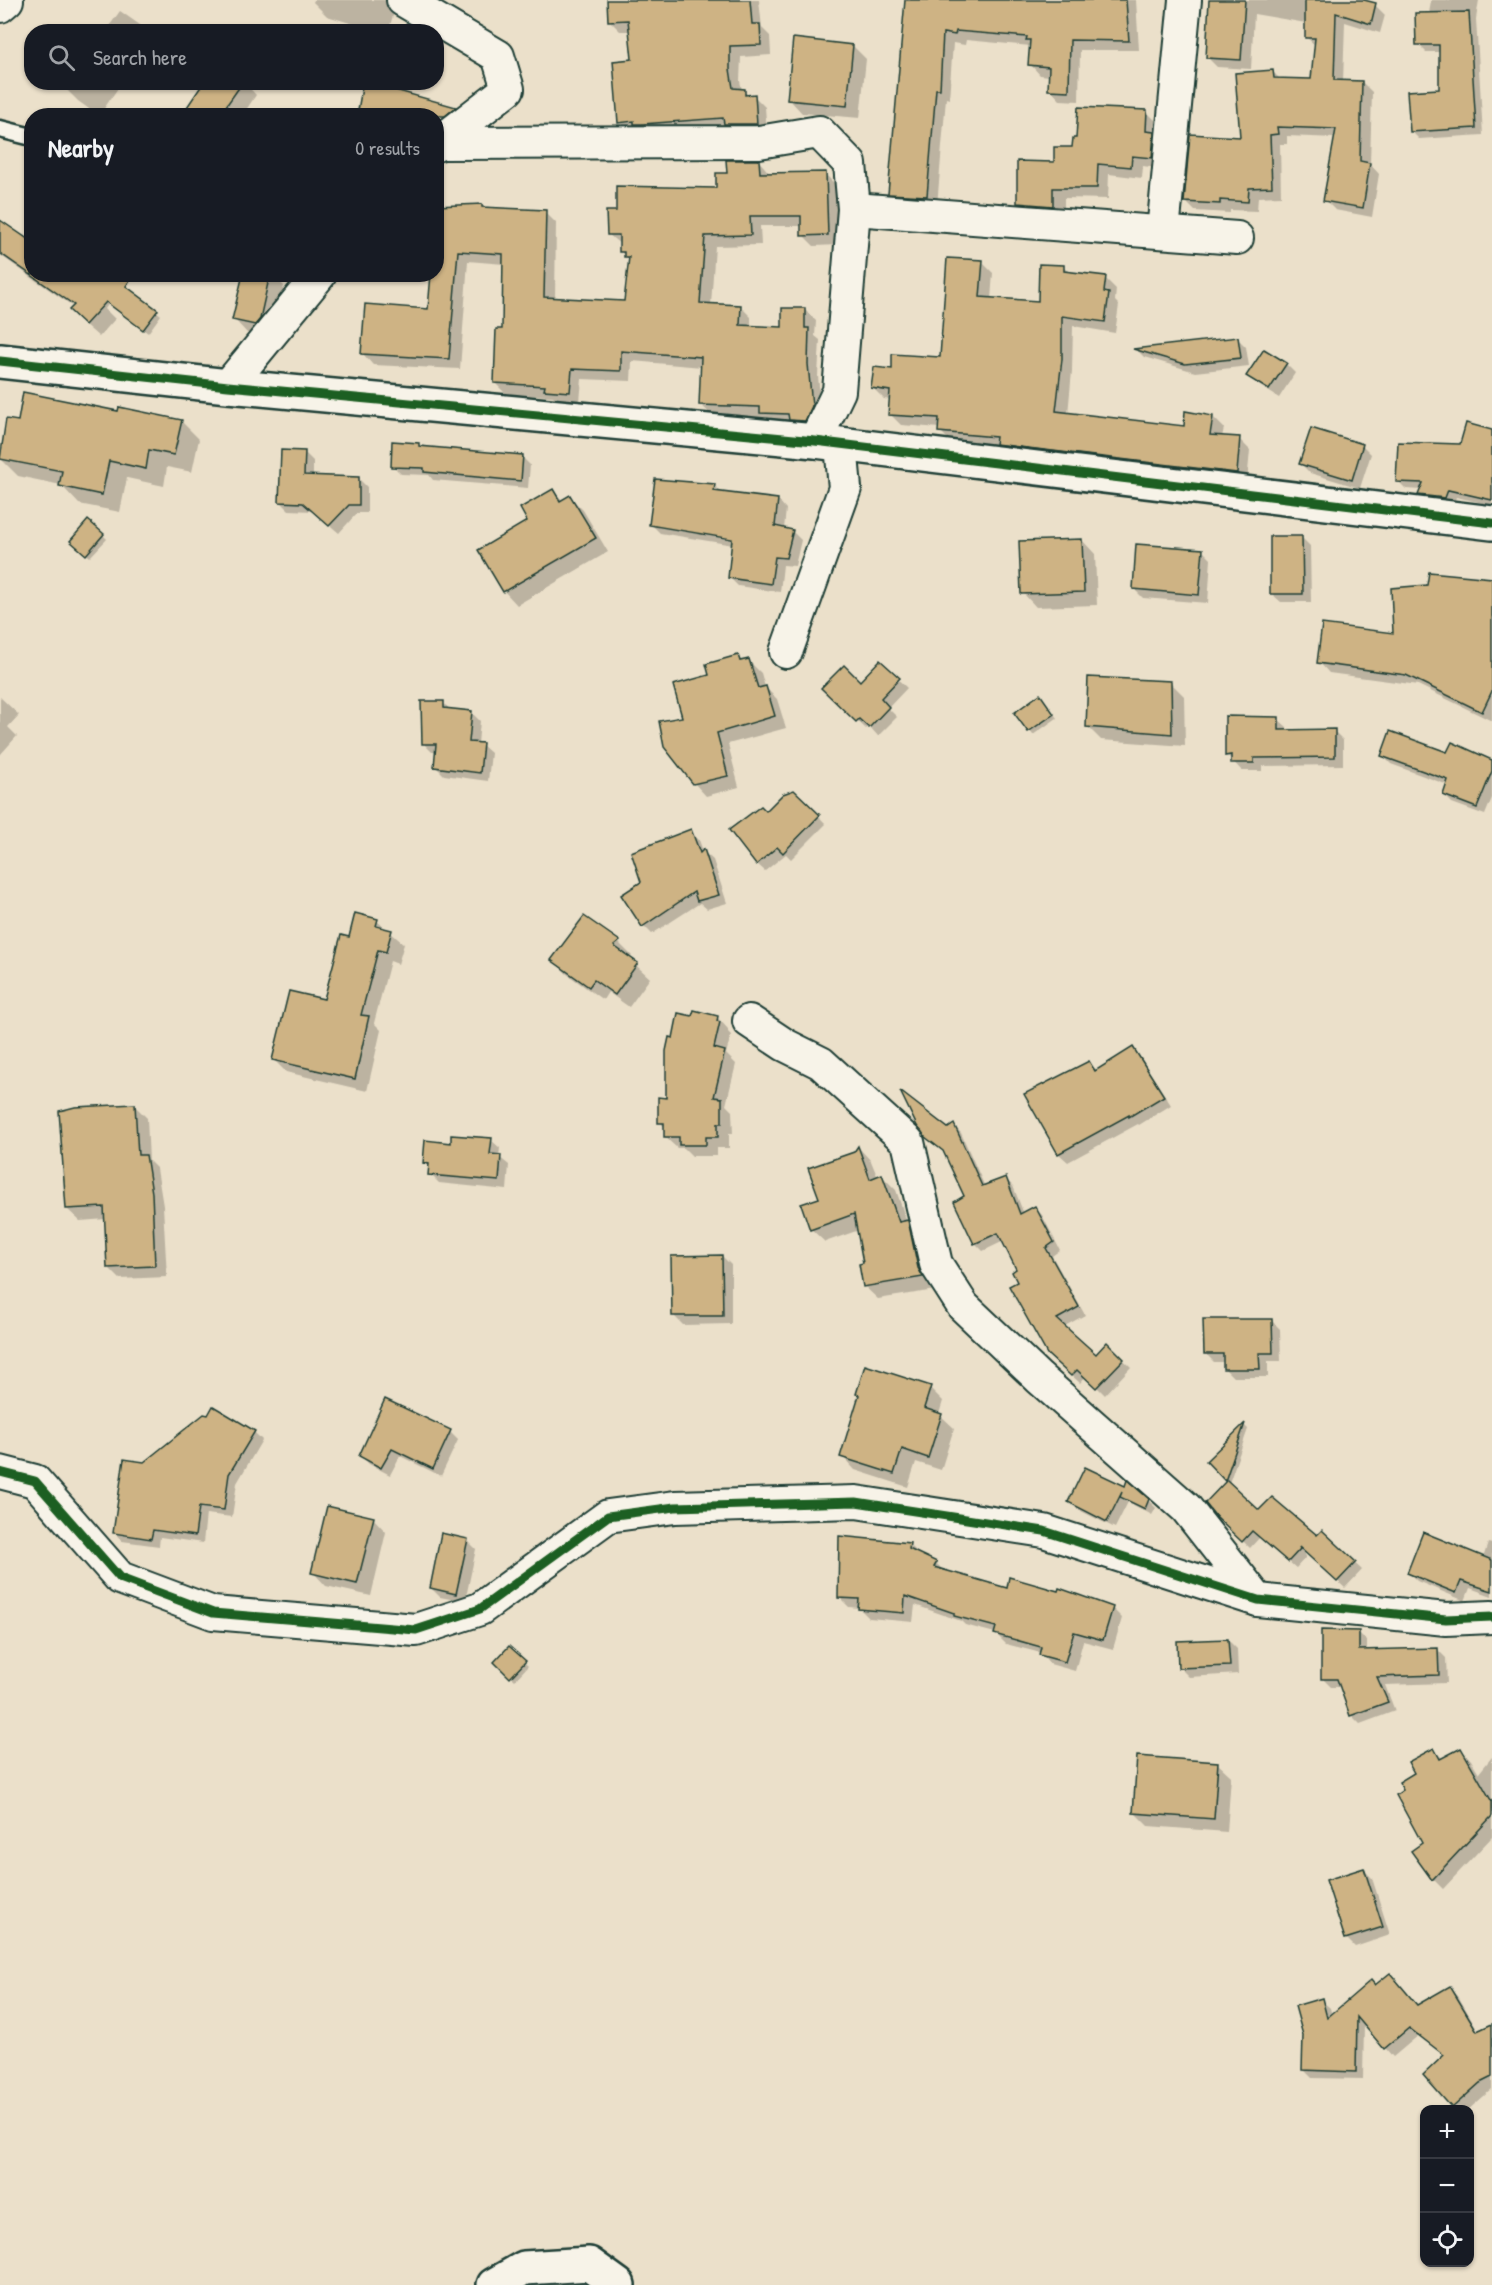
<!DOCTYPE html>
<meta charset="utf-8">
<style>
body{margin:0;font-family:"Patrick Hand",sans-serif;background:#242831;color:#f1f3f6}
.controls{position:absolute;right:18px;bottom:18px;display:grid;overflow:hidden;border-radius:12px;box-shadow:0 2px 4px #0004}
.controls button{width:54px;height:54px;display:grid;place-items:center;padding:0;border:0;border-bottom:2px solid #363941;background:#171b24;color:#f1f3f6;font:30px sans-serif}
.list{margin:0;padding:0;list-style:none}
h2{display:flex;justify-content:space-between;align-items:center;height:78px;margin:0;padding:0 24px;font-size:26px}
h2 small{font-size:20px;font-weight:400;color:#9ea1a6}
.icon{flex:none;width:33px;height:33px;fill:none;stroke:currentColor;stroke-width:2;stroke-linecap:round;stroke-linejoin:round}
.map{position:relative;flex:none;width:1492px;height:2285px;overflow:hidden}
.search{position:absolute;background:#171b24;box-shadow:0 2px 4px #0004;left:24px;top:24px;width:420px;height:66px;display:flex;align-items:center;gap:15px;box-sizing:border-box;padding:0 21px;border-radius:24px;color:#9ea1a6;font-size:22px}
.panel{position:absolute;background:#171b24;box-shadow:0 2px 4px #0004;left:24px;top:108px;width:420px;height:174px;border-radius:24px}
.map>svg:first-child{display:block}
.shadow{fill:#0003}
.building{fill:#ceb384;stroke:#1f3d34;stroke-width:1.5}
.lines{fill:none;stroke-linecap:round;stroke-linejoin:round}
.lane-casing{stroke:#1f3d34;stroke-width:21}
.street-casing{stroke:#1f3d34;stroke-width:36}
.secondary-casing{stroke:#1f3d34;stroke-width:38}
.lane{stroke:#f7f3e8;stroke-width:16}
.street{stroke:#f7f3e8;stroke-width:32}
.secondary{stroke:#f7f3e8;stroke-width:33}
.cycleway-casing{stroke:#f7f3e8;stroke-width:13}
.cycleway{stroke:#1b5e20;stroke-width:9}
</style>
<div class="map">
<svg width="1492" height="2285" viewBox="0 0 1492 2285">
<rect width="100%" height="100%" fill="#ebe0ca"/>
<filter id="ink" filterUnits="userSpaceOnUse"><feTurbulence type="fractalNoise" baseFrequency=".0167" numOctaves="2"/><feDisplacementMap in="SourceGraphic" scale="12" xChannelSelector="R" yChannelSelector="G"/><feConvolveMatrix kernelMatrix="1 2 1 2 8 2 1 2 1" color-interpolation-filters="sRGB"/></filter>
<g filter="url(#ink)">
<!-- shadow -->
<g class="shadow">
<polygon points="314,0 386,0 395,9 388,32 380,32 327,16 313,2"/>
<polygon points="608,0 759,0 762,28 770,36 771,55 741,57 740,81 742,90 750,96 754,96 765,107 767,134 631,133 620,122 633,60 631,31 620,31 609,20"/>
<polygon points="907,0 1136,0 1139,50 1080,50 1079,101 1060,100 1050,89 1050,76 1040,75 1030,64 1031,46 966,40 965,45 953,43 949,99 946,98 937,206 900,203 890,193"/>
<polygon points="1209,0 1359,0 1375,5 1385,15 1380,33 1345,22 1343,82 1362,82 1372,92 1370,164 1379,174 1372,217 1335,210 1325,200 1336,138 1287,136 1287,144 1280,144 1281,196 1258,197 1257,211 1230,210 1230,213 1195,211 1185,201 1242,138 1273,72 1281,80 1313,81 1316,46 1306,37 1306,23 1254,14 1251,69 1217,67 1207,57"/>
<polygon points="1431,0 1479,0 1476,19 1483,135 1419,139 1411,131 1441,90 1440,52 1426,52 1418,44 1429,14"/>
<polygon points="120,11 140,25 147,32 105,32"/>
<polygon points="853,46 866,59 860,118 802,113 789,99"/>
<polygon points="68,82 122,82 99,116 78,101 65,88"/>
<polygon points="206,82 244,82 256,95 242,116 183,116"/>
<polygon points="1146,111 1158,123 1157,137 1163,169 1143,166 1142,178 1109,174 1108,199 1064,198 1064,217 1030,214 1018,203 1055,164 1074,149"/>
<polygon points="759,161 770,174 825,174 836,185 839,245 814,246 803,235 803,226 760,226 761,245 715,246 711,305 740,306 751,317 751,327 784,328 805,310 816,321 815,336 820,340 818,376 822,417 815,431 772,423 766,417 712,415 701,405 702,367 632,361 631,381 582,379 580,402 557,400 553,396 506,394 495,383 503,331 504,264 468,261 460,369 373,365 363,354 430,310 436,274 481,206 484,208 545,212 556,223 555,299 626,303 630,261 621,252 621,245 608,234 618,212 718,189 729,175"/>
<polygon points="0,222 32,274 109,303 105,309 115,319 99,337 83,323 74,307 0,255"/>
<polygon points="982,262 993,273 991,299 1040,302 1063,267 1070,273 1105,278 1116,289 1115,301 1119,305 1115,333 1073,326 1072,371 1068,414 1185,428 1213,417 1224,428 1222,437 1239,439 1250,450 1247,483 1008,454 1000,446 951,442 940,431 940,428 901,425 890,414 891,400 884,399 873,388 893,371 942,359"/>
<polygon points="244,274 272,274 284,286 273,332 269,338 247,333 234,319"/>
<polygon points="131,291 161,315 148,333 120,312"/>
<polygon points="1237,338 1246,347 1249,366 1195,372 1144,357 1137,350"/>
<polygon points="1286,364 1295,373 1279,398 1257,384 1248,375"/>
<polygon points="119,413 181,421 199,439 192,472 167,467 164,486 127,478 120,512 79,504 61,485 18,476 0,458 19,423"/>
<polygon points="1492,432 1492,505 1456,497 1453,506 1428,503 1420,495 1422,490 1406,489 1398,481 1461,446"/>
<polygon points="418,444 422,448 522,457 530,465 528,488 433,480 429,475 401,474 393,466"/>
<polygon points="1362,445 1371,454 1360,488 1310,473 1301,464"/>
<polygon points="305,453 313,461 313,477 359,479 367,487 367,513 357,513 339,533 313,511 289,510 281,502"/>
<polygon points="715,486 722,493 778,500 786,509 784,529 792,531 801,540 795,566 783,565 780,592 738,586 729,577 733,545 660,533 651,524"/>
<polygon points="553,490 563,501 570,497 583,510 608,552 517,605 504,591 480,551 529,521"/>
<polygon points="103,535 107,539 90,557 76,545"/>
<polygon points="1301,537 1310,546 1311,602 1281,602 1272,594"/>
<polygon points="1082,540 1095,554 1097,605 1036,607 1023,593"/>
<polygon points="1202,550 1211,559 1208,603 1143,598 1134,589"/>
<polygon points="1492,581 1492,721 1418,685 1329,673 1319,662 1395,635"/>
<polygon points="738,657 743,662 749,661 761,673 765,687 777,699 786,728 728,744 739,787 706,796 694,783 711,676"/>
<polygon points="880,662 907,688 888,708 897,717 878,736 869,726 866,729 824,688 860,683"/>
<polygon points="1170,682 1184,696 1185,746 1101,740 1087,726"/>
<polygon points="0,697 19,715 8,727 17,736 0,755"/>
<polygon points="1043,700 1057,718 1033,735 1016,713"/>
<polygon points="443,703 451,710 471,712 480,721 478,744 482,745 491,753 488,781 444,775 436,767 437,752 432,752 423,743"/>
<polygon points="1278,719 1287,727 1287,731 1334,731 1343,740 1343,765 1262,766 1262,771 1242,771 1227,755"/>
<polygon points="1448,754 1492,761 1492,798 1485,815 1452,803 1444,795 1448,785 1391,764 1383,756"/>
<polygon points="794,791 826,824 791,859 786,854 765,871 757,864 767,813"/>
<polygon points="690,831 699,840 703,851 713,860 727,903 707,909 700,903 652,934 644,926 643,883"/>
<polygon points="584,918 619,943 632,956 628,958 650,978 629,1007 608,992 603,1000 567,974 553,960"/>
<polygon points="377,921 404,944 398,964 390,961 374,1023 381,1030 367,1091 286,1072 274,1060 325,1001 350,939"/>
<polygon points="717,1017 728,1029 728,1032 731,1035 726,1054 736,1064 726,1105 732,1111 733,1134 729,1134 729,1148 717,1148 717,1156 692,1156 684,1148 677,1148 665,1137 665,1128 660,1122 668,1099 674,1040 693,1018"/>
<polygon points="1133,1049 1141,1058 1171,1105 1139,1125 1138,1124 1068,1162 1059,1154 1026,1095 1089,1063 1098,1071"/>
<polygon points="135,1106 147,1118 149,1161 157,1169 163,1206 167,1277 120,1279 108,1267 106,1219 80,1221 67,1209"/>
<polygon points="954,1126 961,1133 985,1187 1005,1179 1013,1186 1024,1214 1035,1208 1042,1215 1060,1250 1052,1256 1085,1315 1063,1327 1096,1356 1107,1344 1131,1367 1105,1395 1086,1376 1080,1383 1057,1362 1019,1282 1018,1270 1004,1241 983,1251 975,1243 966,1197 948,1130"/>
<polygon points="491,1140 500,1148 499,1157 509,1165 507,1190 439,1183 430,1174 430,1169 424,1162 452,1145"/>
<polygon points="859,1148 871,1161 878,1178 882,1176 896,1190 907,1222 921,1235 935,1290 878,1299 864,1286 865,1265 859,1230 825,1242 811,1229 821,1199"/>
<polygon points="722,1256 731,1265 731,1324 683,1325 674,1316"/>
<polygon points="1272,1321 1280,1329 1281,1361 1268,1361 1268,1377 1233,1377 1224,1368 1224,1362 1214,1362 1205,1353"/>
<polygon points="930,1388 943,1401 939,1414 954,1428 941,1470 916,1462 908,1487 855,1470 842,1456"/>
<polygon points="1245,1426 1248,1429 1229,1483 1260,1513 1317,1537 1322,1532 1362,1570 1345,1588 1303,1549 1306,1557 1296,1568 1260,1537 1250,1548 1218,1517 1228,1482 1208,1461"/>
<polygon points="254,1432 262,1440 237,1483 232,1517 206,1514 203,1543 160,1537 159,1546 122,1541 114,1532 145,1464"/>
<polygon points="450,1432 458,1440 441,1476 400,1456 390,1475 369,1464 361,1456"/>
<polygon points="1086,1469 1148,1500 1156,1508 1152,1515 1128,1502 1115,1528 1077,1509 1070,1502"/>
<polygon points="373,1518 386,1532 371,1596 326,1586 313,1572"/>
<polygon points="467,1540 476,1549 465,1602 440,1597 431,1588"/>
<polygon points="1488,1543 1492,1544 1492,1596 1470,1588 1465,1601 1417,1581 1408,1572 1483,1558"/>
<polygon points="909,1544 919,1554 936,1563 945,1572 1008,1590 1112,1608 1122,1618 1113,1649 1083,1641 1075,1671 1050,1664 1041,1653 1006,1644 995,1633 965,1625 961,1621 915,1605 913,1622 869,1618 859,1608 849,1607 839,1597"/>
<polygon points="1358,1632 1367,1641 1367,1651 1437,1649 1446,1658 1447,1683 1385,1685 1395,1711 1360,1724 1352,1716 1341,1687 1331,1687 1322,1678"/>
<polygon points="1228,1640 1237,1649 1238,1674 1189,1677 1180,1668"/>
<polygon points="509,1648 528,1666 515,1680 496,1662"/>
<polygon points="1433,1749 1443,1759 1461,1749 1471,1760 1479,1773 1492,1757 1492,1837 1443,1889 1433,1879 1413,1851 1424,1843 1406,1791"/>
<polygon points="1217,1763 1231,1776 1227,1832 1148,1826 1135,1813"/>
<polygon points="1364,1870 1372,1878 1390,1935 1355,1947 1346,1938"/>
<polygon points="1376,1987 1418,2007 1450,1988 1458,1996 1479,2032 1492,2029 1492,2089 1468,2110 1456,2110 1425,2075 1446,2056 1419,2035 1393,2057 1364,2024 1363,2079 1312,2078 1304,2070 1321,2000 1330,2008 1332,2016"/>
</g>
<!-- building -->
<g class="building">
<polygon points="607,0 750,0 752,24 760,24 761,45 730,46 730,69 733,88 745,89 745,95 755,94 757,124 724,124 723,118 642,124 634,124 634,121 618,123 613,61 632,59 628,20 608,21"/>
<polygon points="905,0 1126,0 1129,41 1070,40 1069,91 1048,90 1049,67 1028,65 1030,40 1026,40 1027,37 956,31 955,35 943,33 940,89 936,89 927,196 888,194"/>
<polygon points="1209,0 1245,0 1241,60 1206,58"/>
<polygon points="1305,0 1364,0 1376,3 1371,24 1336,13 1334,80 1362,81 1360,161 1370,163 1363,208 1323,201 1336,129 1277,127 1278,134 1270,135 1272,187 1249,188 1248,202 1220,200 1220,204 1184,202 1190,134 1240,137 1235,73 1273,70 1274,78 1311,79 1315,38 1305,38"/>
<polygon points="1469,12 1476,128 1410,132 1407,91 1439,89 1439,45 1416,45 1415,13"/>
<polygon points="793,38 853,45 847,106 787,100"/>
<polygon points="204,82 243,82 219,116 181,116"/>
<polygon points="363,82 395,86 395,90 456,107 445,116 357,116"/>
<polygon points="1078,107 1147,110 1146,131 1154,132 1152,158 1132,156 1131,167 1098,164 1097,188 1053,188 1053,206 1017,203 1017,161 1054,162 1054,147 1072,147 1073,138 1076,138"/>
<polygon points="726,160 759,160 760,173 826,172 828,235 801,236 801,216 750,216 751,235 705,236 700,303 741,305 740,325 782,327 782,308 805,308 805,328 809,328 808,364 812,406 805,421 789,420 788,414 760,413 760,407 699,405 701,357 621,351 621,371 572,369 570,392 544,390 545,386 494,383 496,329 502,329 503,254 458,251 449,359 361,354 365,304 428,309 431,274 436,274 436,206 482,204 482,207 546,210 544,297 624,301 629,257 624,257 624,252 619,252 619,235 607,235 606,211 616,211 616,186 716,188 716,173 727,173"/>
<polygon points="0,220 32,242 32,274 134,274 126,286 158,310 143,330 106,302 85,325 69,310 74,305 0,253"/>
<polygon points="947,258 983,260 980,297 1038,301 1039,264 1064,265 1064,271 1106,276 1104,292 1109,293 1105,322 1062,316 1062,359 1056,411 1184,426 1185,411 1213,416 1210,435 1240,437 1237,473 995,444 996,437 938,432 939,418 888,415 890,391 871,388 874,367 892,369 892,354 940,357"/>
<polygon points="243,274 270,274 260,319 255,325 232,320"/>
<polygon points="1238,337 1241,358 1185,364 1133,349"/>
<polygon points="1264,349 1287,363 1269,390 1246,376"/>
<polygon points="23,392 118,411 119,407 182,420 174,455 149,450 146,469 109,461 102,495 59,486 62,471 0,459 6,419 18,421"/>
<polygon points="1466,423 1492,430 1492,500 1448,490 1445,498 1418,495 1423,483 1396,482 1398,442 1460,444"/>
<polygon points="1311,428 1363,444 1352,480 1299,464"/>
<polygon points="392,441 419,443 419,446 523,455 521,481 424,472 424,468 391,467"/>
<polygon points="281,450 305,451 304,475 359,477 359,505 349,505 329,526 303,503 279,502"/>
<polygon points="655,479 715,484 714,491 778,499 775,526 793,530 786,558 775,557 771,584 728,578 732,539 649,525"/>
<polygon points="553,489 560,501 570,495 596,538 503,592 478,550 527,521 520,508"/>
<polygon points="88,520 104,534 86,555 70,541"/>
<polygon points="1270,536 1302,536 1303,594 1270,594"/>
<polygon points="1082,539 1084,592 1021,594 1019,541"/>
<polygon points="1136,544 1203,549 1199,595 1133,589"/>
<polygon points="1429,572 1492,578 1492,691 1482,712 1406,675 1317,663 1322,624 1393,633 1391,588 1427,585"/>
<polygon points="738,655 740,661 749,659 758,688 766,686 775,716 717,733 728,776 693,784 664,747 659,721 682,717 673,685 709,675 706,664"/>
<polygon points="880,660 900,678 881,698 889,707 869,728 859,719 856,722 821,688 844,665 860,681"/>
<polygon points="1088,677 1171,681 1172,734 1086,727"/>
<polygon points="1040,694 1054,714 1028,732 1014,713"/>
<polygon points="421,701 444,701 444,708 472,711 469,742 483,743 480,773 434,767 436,744 422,744"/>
<polygon points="1225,716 1279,717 1279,730 1335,729 1335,757 1254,758 1254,763 1231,763 1231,755 1225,756"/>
<polygon points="1390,731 1447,752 1452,742 1492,760 1492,771 1477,808 1443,795 1448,780 1381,756"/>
<polygon points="794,790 820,815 783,853 777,847 756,865 729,830 761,806 766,811 783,794"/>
<polygon points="691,829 700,853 704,849 719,895 697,901 694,892 642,927 621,895 641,882 631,852"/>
<polygon points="355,913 378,919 376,926 392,930 386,952 378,950 361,1015 369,1016 355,1079 272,1060 289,991 324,999 341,935 349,937"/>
<polygon points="584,916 620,941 614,946 638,963 615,995 594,980 589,987 551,960"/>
<polygon points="694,1010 718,1016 717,1021 720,1022 714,1048 725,1051 714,1097 722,1098 722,1123 718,1123 718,1137 706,1137 706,1145 679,1145 679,1137 664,1137 664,1123 658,1123 658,1097 666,1098 666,1051 669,1037 673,1038 678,1013 692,1016"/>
<polygon points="1133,1047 1164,1096 1129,1117 1129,1115 1058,1154 1024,1094 1089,1061 1095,1071"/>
<polygon points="900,1091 948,1128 954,1124 982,1186 1006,1177 1020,1214 1035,1206 1054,1242 1046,1248 1079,1307 1057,1319 1096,1354 1107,1342 1124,1359 1096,1388 1077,1370 1071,1376 1047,1354 1009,1286 1017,1282 1012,1272 1016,1269 998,1233 974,1244 954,1202 964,1196 943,1151 925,1137 917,1126"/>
<polygon points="135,1104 138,1155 146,1155 152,1193 155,1266 107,1268 104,1207 66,1209 59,1111 75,1107"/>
<polygon points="451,1135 492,1138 490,1154 501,1155 499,1181 428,1175 429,1164 423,1163 425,1140 451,1143"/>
<polygon points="858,1146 870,1179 882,1174 899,1222 908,1220 918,1268 923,1277 863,1287 859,1264 863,1263 854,1214 810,1230 801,1204 819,1198 808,1168 854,1152"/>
<polygon points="722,1255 723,1316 672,1316 671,1256"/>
<polygon points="1203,1319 1272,1319 1273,1353 1259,1353 1260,1369 1223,1369 1223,1354 1204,1354"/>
<polygon points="865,1365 931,1386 924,1408 942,1414 928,1458 902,1449 894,1474 840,1457 859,1395 856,1394"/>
<polygon points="385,1399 451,1430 433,1469 392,1449 381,1468 359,1456"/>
<polygon points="213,1406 255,1431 229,1474 224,1510 199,1507 195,1536 153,1530 151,1539 113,1533 124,1459 144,1462 204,1414 208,1415"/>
<polygon points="1245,1423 1225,1481 1206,1461"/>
<polygon points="1085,1467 1125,1486 1127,1480 1149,1499 1145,1509 1120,1497 1122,1492 1107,1522 1068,1502"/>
<polygon points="1227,1480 1259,1510 1272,1497 1317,1535 1322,1530 1356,1562 1337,1582 1299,1547 1300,1549 1288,1562 1252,1531 1242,1542 1217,1518 1205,1503"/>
<polygon points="327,1506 374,1517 357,1584 311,1573"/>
<polygon points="1423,1532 1492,1560 1492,1591 1461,1581 1456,1593 1407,1573"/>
<polygon points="441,1533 468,1539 456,1594 430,1588"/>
<polygon points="839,1536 910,1543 909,1549 937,1562 934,1567 1007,1588 1009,1577 1058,1591 1059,1588 1113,1607 1103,1640 1074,1632 1065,1662 1039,1655 1041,1647 994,1634 996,1627 954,1616 954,1613 905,1596 904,1613 858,1609 859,1599 838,1598"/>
<polygon points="1321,1630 1359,1631 1359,1650 1438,1648 1439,1675 1377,1677 1388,1702 1350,1716 1337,1679 1321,1679"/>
<polygon points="1228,1639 1230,1666 1178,1668 1177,1641"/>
<polygon points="509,1646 526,1661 510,1678 494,1662"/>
<polygon points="1434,1748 1440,1759 1461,1748 1492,1802 1492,1816 1432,1880 1411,1851 1422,1843 1396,1795 1403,1790 1399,1782 1414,1773 1408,1762"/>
<polygon points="1137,1756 1218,1762 1214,1819 1133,1813"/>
<polygon points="1364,1868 1383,1927 1345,1939 1326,1880"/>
<polygon points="1390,1973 1417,2005 1450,1986 1477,2031 1492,2024 1492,2077 1480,2083 1452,2108 1423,2075 1444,2055 1409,2028 1384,2049 1357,2017 1356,2072 1302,2070 1303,2035 1295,2006 1322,1998 1327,2018 1371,1980 1375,1985"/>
</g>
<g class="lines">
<defs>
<polyline id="lane" points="0,129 32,137"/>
<g id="street">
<polyline points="403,0 498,56 508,89 436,145"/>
<polyline points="0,6 7,0"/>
<polyline points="440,143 759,142 819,132 850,164 854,209 839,391 815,441"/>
<polyline points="854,209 1237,238"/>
<polyline points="1163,232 1185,0"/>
<polyline points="228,386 320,274"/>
<polyline points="786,652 845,488 841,445"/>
<polyline points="749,1021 785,1045 821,1063 908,1142 936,1264 963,1306 1039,1378 1186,1508 1258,1600"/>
<polyline points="0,1472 35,1481 120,1578 213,1613 416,1630 480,1609 608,1516 675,1507 856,1502 1044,1531 1258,1600 1446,1619 1492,1617"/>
</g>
<g id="secondary">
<polyline points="0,361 228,386 815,441 1492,523"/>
<polyline points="494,2285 524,2268 589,2264 618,2285"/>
</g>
</defs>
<!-- lane casing -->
<use href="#lane" class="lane-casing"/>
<!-- street casing -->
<use href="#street" class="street-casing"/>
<!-- secondary casing -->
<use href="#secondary" class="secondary-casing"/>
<!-- lane -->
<use href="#lane" class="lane"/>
<!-- street -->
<use href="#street" class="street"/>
<!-- secondary -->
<use href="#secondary" class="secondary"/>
<defs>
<g id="cycleway">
<polyline points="0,361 228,386 815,441 1492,523"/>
<polyline points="0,1472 35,1481 120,1578 213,1613 416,1630 480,1609 608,1516 675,1507 856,1502 1044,1531 1258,1600 1446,1619 1492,1617"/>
</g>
</defs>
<!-- cycleway casing -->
<use href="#cycleway" class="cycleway-casing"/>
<!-- cycleway -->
<use href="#cycleway" class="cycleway"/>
</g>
</g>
</svg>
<div class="controls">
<button>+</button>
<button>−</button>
<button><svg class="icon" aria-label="locate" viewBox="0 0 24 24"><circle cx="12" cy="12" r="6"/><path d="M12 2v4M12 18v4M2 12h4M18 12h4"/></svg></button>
</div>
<div class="search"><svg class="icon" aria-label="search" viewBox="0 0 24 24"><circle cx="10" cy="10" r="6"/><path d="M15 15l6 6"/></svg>Search here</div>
<section class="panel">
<h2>Nearby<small>0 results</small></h2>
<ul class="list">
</ul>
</section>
</div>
